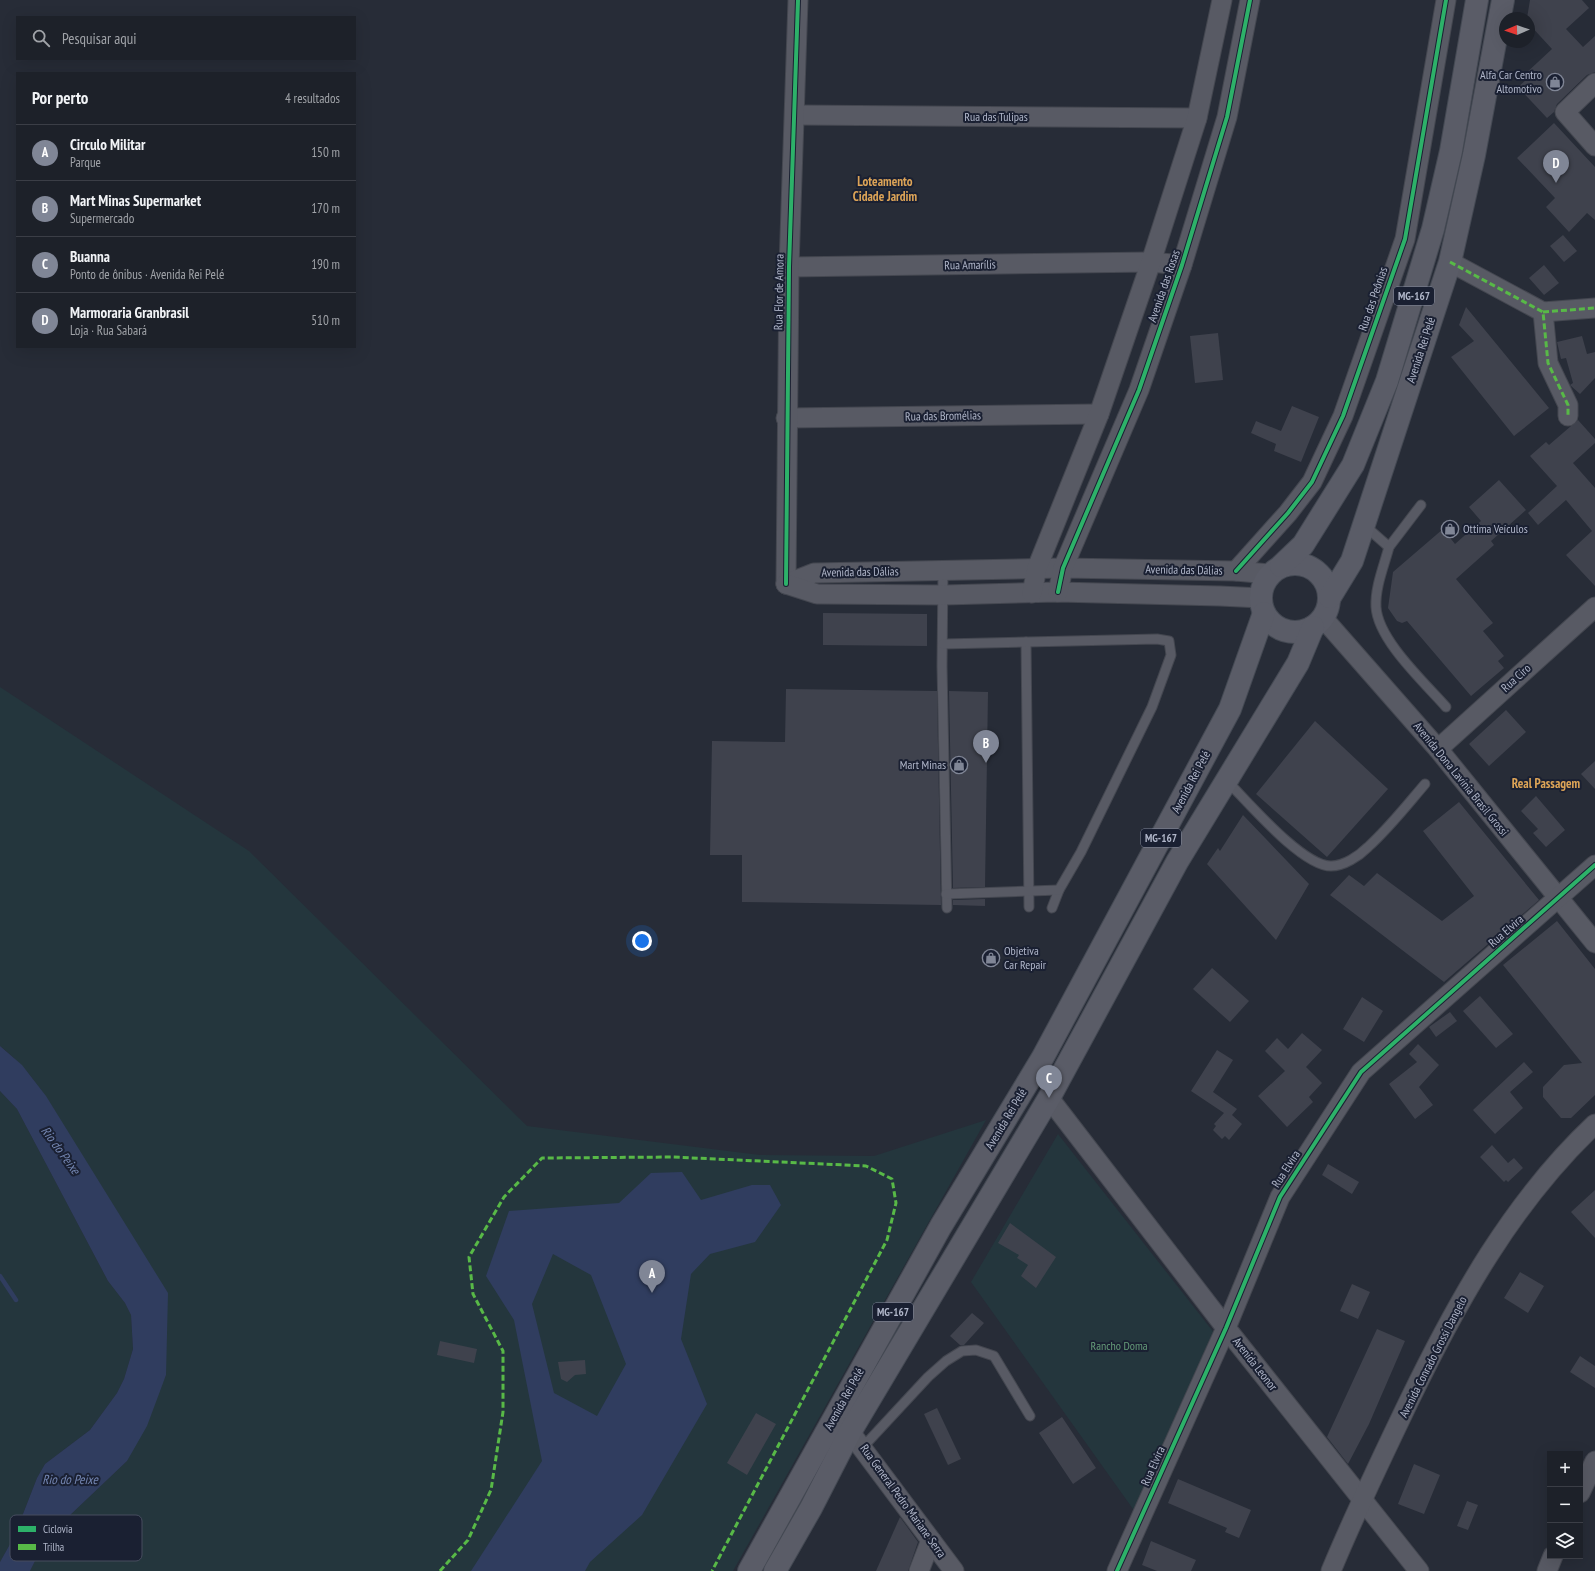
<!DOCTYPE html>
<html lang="pt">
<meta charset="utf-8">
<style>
body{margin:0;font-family:"PT Sans Narrow",sans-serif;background:#252931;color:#f1f3f6}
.controls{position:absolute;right:12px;bottom:12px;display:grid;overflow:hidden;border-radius:0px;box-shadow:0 4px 16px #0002}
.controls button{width:36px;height:36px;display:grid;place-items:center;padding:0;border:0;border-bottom:1px solid #3b3e46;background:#1d2129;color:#f1f3f6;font:20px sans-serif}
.compass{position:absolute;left:1499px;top:12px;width:36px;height:36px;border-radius:50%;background:#1d2129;box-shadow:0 4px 16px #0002;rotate:268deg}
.you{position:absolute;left:642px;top:941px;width:14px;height:14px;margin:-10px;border:3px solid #fff;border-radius:50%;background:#1a73e8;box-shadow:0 0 0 6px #1a73e833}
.badge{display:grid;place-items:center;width:26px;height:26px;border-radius:50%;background:#808696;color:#fff;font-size:13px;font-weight:700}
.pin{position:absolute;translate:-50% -33px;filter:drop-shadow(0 1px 2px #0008)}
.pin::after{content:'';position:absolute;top:21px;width:14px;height:12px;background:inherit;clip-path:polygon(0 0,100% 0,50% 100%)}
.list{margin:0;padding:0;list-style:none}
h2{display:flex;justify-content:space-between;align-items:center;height:52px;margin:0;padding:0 16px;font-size:17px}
h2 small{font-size:13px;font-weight:400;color:#a0a3a8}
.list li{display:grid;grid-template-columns:26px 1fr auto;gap:12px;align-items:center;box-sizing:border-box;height:56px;padding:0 16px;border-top:1px solid #3b3e46}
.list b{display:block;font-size:15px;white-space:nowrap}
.list p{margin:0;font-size:13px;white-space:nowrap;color:#a0a3a8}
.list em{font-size:13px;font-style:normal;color:#a0a3a8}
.icon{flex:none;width:22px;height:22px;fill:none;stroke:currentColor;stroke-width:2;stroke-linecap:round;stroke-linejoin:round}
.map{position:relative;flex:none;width:1595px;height:1571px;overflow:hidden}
.search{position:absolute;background:#1d2129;box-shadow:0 4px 16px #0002;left:16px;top:16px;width:340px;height:44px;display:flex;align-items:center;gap:10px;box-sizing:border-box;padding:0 14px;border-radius:0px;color:#a0a3a8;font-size:15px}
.panel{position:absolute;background:#1d2129;box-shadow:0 4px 16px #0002;left:16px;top:72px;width:340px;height:276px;border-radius:0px}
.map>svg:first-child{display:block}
.green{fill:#24363d}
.water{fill:#303d5f;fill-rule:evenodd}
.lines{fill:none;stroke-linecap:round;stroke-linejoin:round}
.stream{stroke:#303d5f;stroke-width:4.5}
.building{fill:#3f424d}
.lane-casing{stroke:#444750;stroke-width:11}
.street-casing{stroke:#444750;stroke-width:21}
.primary-casing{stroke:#444953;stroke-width:24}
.lane{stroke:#585a64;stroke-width:9}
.street{stroke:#585a64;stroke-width:19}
.primary{stroke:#5a5c67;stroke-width:22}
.quiet{stroke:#58b947;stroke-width:3;stroke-dasharray:6 3;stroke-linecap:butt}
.cycleway-casing{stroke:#1a2032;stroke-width:6}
.cycleway{stroke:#2db169;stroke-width:4}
.labels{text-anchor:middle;stroke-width:4;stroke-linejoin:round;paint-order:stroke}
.shield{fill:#1a2032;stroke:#83899c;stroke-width:1}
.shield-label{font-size:11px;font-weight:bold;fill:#b0b6c9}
.poi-label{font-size:12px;fill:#b0b6c9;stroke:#1a2032;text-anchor:end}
.street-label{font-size:12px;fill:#b0b6c9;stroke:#1a2032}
.park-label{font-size:12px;fill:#659c79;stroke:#1a2032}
.neighbourhood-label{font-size:13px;font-weight:bold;fill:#dda457;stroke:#1a2032}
.water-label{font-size:13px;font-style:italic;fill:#7587b3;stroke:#1a2032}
.key{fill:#1a2032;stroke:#474d5f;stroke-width:1}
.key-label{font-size:11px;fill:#b0b6c9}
</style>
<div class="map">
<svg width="1595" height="1571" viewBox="0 0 1595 1571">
<rect width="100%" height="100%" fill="#272c37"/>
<!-- green -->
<g class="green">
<path d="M0,687L249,851L527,1126L760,1155L874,1156L986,1120L733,1571H30L47,1537L127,1461L166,1375L66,1130C48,1099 29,1068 0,1046Z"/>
<polygon points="0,1091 17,1109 108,1281 125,1303 131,1315 133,1349 124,1379 117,1393 90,1430 45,1464 37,1478 14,1537 0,1562"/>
<polygon points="1058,1134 1215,1334 1138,1516 971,1282"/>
</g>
<!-- water -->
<g class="water">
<polygon points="0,1046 22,1065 46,1096 168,1293 166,1375 147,1426 127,1461 47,1537 30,1571 0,1571 0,1562 14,1537 37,1478 45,1464 90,1430 117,1393 124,1379 133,1349 131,1315 125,1303 108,1281 17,1109 0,1091"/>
<path d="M682,1172L701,1200L752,1185H770L781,1205L755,1242L710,1254L691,1274L681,1339L707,1404L642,1515L590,1562L585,1571H471L542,1461L514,1320L486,1276L509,1211L619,1203L651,1173ZM553,1254L591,1275L626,1364L597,1416L554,1393L532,1304Z"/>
</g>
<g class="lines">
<!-- stream -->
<polyline class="stream" points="0,1276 16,1300"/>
</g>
<!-- building -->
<g class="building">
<polygon points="1530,0 1582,0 1589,8 1566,29 1583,47 1595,36 1595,72 1587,75 1557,104 1554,112 1547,118 1518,87 1527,79 1524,75 1552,49 1529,24 1529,18 1527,18"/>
<polygon points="1554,123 1595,167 1595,220 1587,213 1569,232 1546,207 1555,198 1517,158"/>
<polygon points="1563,235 1577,251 1564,262 1550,246"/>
<polygon points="1544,265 1559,283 1544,295 1529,278"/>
<polygon points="1466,307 1549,408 1514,436 1451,357 1474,341 1459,325"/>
<polygon points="1218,333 1223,380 1195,383 1190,336"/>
<polygon points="1582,336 1587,354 1595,352 1595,378 1580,394 1570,385 1573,383 1566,358 1561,359 1557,342"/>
<polygon points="1292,406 1319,417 1301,462 1274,451 1276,444 1251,433 1256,421 1281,431"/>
<polygon points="1578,420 1595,439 1595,443 1573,463 1595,488 1595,586 1566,555 1592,531 1566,500 1538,525 1528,513 1557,486 1530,456 1546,442 1549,445"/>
<polygon points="1499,480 1526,510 1491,541 1494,545 1456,579 1493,623 1483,631 1504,656 1498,661 1504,668 1471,696 1407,621 1402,623 1397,621 1388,608 1393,572 1443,529 1455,544 1481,521 1469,507"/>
<polygon points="823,613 927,614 927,646 823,645"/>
<polygon points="786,689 937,691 941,905 742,902 742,855 710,855 712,741 785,742"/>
<polygon points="949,691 988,692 985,887 953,888"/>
<polygon points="1506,710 1526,732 1489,766 1469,744"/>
<polygon points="1315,721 1388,789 1327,857 1256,794"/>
<polygon points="1595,761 1595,789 1581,774"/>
<polygon points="1536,796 1565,830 1546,847 1533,833 1538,829 1521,811"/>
<polygon points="1459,802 1539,900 1444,982 1330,895 1349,875 1364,886 1377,873 1442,921 1474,896 1423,831"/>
<polygon points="1243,815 1309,884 1276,940 1207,864 1218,848 1220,851"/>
<polygon points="985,899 985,906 953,905 953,900"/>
<polygon points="1557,921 1595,969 1595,1095 1571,1118 1561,1118 1543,1097 1543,1087 1564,1065 1582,1063 1503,965"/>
<polygon points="1212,968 1249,1001 1230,1022 1193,989"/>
<polygon points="1480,996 1513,1034 1496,1048 1463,1011"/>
<polygon points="1362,997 1383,1011 1364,1042 1343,1029"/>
<polygon points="1450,1012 1457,1021 1436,1037 1429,1027"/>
<polygon points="1302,1033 1322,1050 1306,1067 1322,1083 1309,1097 1313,1102 1287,1127 1258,1096 1285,1071 1265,1051 1277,1038 1288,1049"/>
<polygon points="1418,1044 1439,1065 1419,1087 1433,1105 1415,1119 1389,1084 1417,1062 1409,1054"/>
<polygon points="1217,1050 1233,1060 1213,1092 1237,1109 1232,1115 1242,1124 1229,1140 1225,1136 1222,1139 1213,1130 1216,1126 1214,1124 1224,1113 1191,1091"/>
<polygon points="1524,1062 1533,1072 1510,1092 1523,1108 1495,1134 1473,1110"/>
<polygon points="1492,1145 1508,1163 1514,1158 1523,1168 1508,1182 1506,1180 1504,1182 1480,1157"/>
<polygon points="1328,1164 1359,1182 1352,1194 1322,1175"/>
<polygon points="1595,1190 1595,1238 1571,1212"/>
<polygon points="1010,1223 1056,1257 1036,1288 1021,1276 1028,1265 1017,1258 1019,1255 998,1243"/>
<polygon points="1520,1272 1544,1286 1528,1313 1504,1298"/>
<polygon points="1352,1284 1370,1292 1358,1319 1340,1311"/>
<polygon points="972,1313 984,1323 964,1345 960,1345 950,1336"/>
<polygon points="1377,1329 1405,1341 1369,1424 1348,1464 1327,1437"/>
<polygon points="440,1341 477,1349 474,1363 437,1355"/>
<polygon points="1580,1356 1595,1366 1595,1388 1570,1372"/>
<polygon points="585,1360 586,1374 575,1375 567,1382 561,1379 558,1362"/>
<polygon points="937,1408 961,1459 948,1465 924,1414"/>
<polygon points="756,1413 776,1424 747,1475 727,1463"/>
<polygon points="1062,1417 1096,1468 1073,1484 1039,1433"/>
<polygon points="1414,1464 1440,1475 1424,1514 1398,1504"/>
<polygon points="1178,1479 1251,1510 1239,1538 1225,1532 1227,1528 1168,1503"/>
<polygon points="1467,1501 1478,1505 1468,1530 1457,1526"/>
<polygon points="900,1517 918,1542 908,1571 876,1571"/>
<polygon points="1151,1541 1196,1560 1191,1571 1157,1571 1142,1565"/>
</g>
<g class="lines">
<defs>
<g id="lane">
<polyline points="1364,525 1389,547 1421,505"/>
<path d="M1389,547C1384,566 1375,587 1376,607C1378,640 1424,682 1446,707"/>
<polyline points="943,571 942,666 947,908"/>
<polyline points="1026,642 1029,907"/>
<polyline points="943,644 1157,639 1169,641 1171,655 1152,707 1081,852 1059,890 1052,908"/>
<path d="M1227,781C1248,802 1302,866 1331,866C1344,866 1359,856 1368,847C1389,828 1407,805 1425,784"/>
<polyline points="946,894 1059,890"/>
<polyline points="863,1447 928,1377 946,1361 962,1351 976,1350 994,1356 1030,1416"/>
</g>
<g id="street">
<polyline points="1595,83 1565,112 1595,146"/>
<polyline points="795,115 1197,118"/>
<polyline points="1450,262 1543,312 1548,363 1568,405 1568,416"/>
<polyline points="789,267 1151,262 1182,265"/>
<polyline points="1543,312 1595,308"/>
<polyline points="786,418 1099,414"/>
<polyline points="1236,571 1288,513 1312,482 1343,416 1405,239 1446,0"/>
<polyline points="786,584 789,267 798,0"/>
<polyline points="786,584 814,573 1063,568 1236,571 1269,574"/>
<polyline points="786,584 817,594 944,595 1058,592 1220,596 1261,598"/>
<polyline points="1058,592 1063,568 1139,390 1182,265 1227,117 1250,0"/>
<polyline points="1032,593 1037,568 1099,414 1151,262 1197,118 1222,0"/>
<polyline points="1323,618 1438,749 1595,943"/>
<polyline points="1438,749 1595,607"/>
<polyline points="1049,1098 1226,1328 1419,1571"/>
<polyline points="850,1432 954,1571"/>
<polyline points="1580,1493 1595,1461"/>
<polyline points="919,1571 931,1540"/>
<polyline points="1117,1571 1226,1328 1280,1197 1361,1072 1595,865"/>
<path d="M1331,1571C1355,1513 1382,1457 1409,1401C1458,1300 1513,1201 1595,1124"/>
<polyline points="1547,1571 1553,1556"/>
</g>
<g id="primary">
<circle cx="1295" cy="598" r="34"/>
<polyline points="1281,566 1303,545 1353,465 1387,381 1433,229 1451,151 1477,0"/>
<polyline points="1330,597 1352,561 1450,262 1474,155 1503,0"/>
<polyline points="749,1571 941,1226 1043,1057 1230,709 1264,613"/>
<polyline points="775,1571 811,1508 850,1432 1049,1098 1177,862 1298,663 1313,627"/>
</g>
</defs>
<!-- lane casing -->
<use href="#lane" class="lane-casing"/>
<!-- street casing -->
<use href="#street" class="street-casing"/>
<!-- primary casing -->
<use href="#primary" class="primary-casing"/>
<!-- lane -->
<use href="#lane" class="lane"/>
<!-- street -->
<use href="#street" class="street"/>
<!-- primary -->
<use href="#primary" class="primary"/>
<!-- quiet -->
<g class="quiet">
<polyline points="1450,262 1543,312 1548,363 1568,405 1568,416"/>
<polyline points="1543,312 1595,308"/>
<polyline points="440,1571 468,1540 491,1490 503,1412 503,1351 473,1294 469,1257 504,1197 542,1158 672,1157 866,1166 892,1179 896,1203 887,1240 712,1571"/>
</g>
<defs>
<g id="cycleway">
<polyline points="1236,571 1288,513 1312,482 1343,416 1405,239 1446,0"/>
<polyline points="786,584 789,267 798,0"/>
<polyline points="1058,592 1063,568 1139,390 1182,265 1227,117 1250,0"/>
<polyline points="1117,1571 1226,1328 1280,1197 1361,1072 1595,865"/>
</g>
</defs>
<!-- cycleway casing -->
<use href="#cycleway" class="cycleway-casing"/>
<!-- cycleway -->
<use href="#cycleway" class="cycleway"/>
</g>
<!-- icons -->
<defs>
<symbol id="shop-ring" viewBox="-11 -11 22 22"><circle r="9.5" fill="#1a2032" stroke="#808696" stroke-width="1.5"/><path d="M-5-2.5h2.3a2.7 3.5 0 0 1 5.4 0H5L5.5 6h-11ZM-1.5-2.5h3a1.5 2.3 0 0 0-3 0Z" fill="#808696"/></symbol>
</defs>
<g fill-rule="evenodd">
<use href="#shop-ring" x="1545" y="72" width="20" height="20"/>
<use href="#shop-ring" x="1440" y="519" width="20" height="20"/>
<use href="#shop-ring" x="949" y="755" width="20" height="20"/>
<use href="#shop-ring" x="981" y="948" width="20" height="20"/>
</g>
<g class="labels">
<!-- shield labels -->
<g class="shield">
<rect x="1394" y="287" width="40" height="18" rx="3"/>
<rect x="1141" y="829" width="40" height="18" rx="3"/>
<rect x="873" y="1303" width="40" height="18" rx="3"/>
</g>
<g class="shield-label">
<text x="1414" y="300">MG-167</text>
<text x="1161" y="842">MG-167</text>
<text x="893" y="1316">MG-167</text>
</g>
<!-- poi labels -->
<g class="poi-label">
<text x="1542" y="79">Alfa Car Centro<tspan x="1542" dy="14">Altomotivo</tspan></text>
<text x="1463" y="533" text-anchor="start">Ottima Veículos</text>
<text x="946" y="769">Mart Minas</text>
<text x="1004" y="955" text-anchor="start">Objetiva<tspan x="1004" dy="14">Car Repair</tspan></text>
</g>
<!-- street labels -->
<g class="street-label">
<text x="996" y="121">Rua das Tulipas</text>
<text transform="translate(970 265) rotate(-1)" y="4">Rua Amarílis</text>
<text transform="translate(1164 286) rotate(-71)" y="4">Avenida das Rosas</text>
<text transform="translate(779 292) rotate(-89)" y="4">Rua Flor de Amora</text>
<text transform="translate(1373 299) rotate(-71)" y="4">Rua das Peônias</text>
<text transform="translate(1421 350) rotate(-72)" y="4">Avenida Rei Pelé</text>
<text transform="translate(943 416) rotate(-1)" y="4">Rua das Bromélias</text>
<text transform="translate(1184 570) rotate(1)" y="4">Avenida das Dálias</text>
<text transform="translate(860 572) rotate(-1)" y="4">Avenida das Dálias</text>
<text transform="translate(1516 678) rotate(-42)" y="4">Rua Ciro</text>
<text transform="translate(1461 779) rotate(51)" y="4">Avenida Dona Lavínia Brasil Grossi</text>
<text transform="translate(1191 782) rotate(-62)" y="4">Avenida Rei Pelé</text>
<text transform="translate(1506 931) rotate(-41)" y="4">Rua Elvira</text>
<text transform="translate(1006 1119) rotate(-59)" y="4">Avenida Rei Pelé</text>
<text transform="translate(1286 1169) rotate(-57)" y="4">Rua Elvira</text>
<text transform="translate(1433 1357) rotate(-63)" y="4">Avenida Conrado Grossi Dangelo</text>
<text transform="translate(1255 1364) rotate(52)" y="4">Avenida Leonor</text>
<text transform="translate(844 1399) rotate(-61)" y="4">Avenida Rei Pelé</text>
<text transform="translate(1153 1466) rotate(-66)" y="4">Rua Elvira</text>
<text transform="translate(903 1501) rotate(54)" y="4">Rua General Pedro Mariane Serra</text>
</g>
<!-- park labels -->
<g class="park-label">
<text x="1119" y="1350">Rancho Doma</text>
</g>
<!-- neighbourhood labels -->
<g class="neighbourhood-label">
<text x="885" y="186">Loteamento<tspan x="885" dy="15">Cidade Jardim</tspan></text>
<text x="1546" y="788">Real Passagem</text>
</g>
<!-- water labels -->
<g class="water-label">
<text transform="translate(61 1150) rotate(54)" y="5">Rio do Peixe</text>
<text x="70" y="1484">Rio do Peixe</text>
</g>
</g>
<!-- legend -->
<rect x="10" y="1515" width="132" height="46" rx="6" class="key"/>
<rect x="18" y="1526" width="18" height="6" fill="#2db169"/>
<rect x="18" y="1544" width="18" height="6" fill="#58b947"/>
<g class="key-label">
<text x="43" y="1533">Ciclovia</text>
<text x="43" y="1551">Trilha</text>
</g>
</svg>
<div class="controls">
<button>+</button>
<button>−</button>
<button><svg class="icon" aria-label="layers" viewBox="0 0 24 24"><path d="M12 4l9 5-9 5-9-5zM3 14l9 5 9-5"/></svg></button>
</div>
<svg class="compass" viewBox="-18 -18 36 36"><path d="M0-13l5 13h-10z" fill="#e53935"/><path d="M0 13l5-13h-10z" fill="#a0a3a8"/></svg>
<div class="you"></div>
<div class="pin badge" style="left:652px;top:1293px">A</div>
<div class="pin badge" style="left:986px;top:763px">B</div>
<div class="pin badge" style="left:1049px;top:1098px">C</div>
<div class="pin badge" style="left:1556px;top:183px">D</div>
<div class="search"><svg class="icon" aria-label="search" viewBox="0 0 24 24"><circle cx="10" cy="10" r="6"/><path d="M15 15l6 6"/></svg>Pesquisar aqui</div>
<section class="panel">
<h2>Por perto<small>4 resultados</small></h2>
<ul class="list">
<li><span class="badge">A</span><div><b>Circulo Militar</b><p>Parque</p></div><em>150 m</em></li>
<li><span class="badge">B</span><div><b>Mart Minas Supermarket</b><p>Supermercado</p></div><em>170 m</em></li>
<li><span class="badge">C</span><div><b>Buanna</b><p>Ponto de ônibus · Avenida Rei Pelé</p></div><em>190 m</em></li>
<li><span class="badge">D</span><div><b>Marmoraria Granbrasil</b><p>Loja · Rua Sabará</p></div><em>510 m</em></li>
</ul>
</section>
</div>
